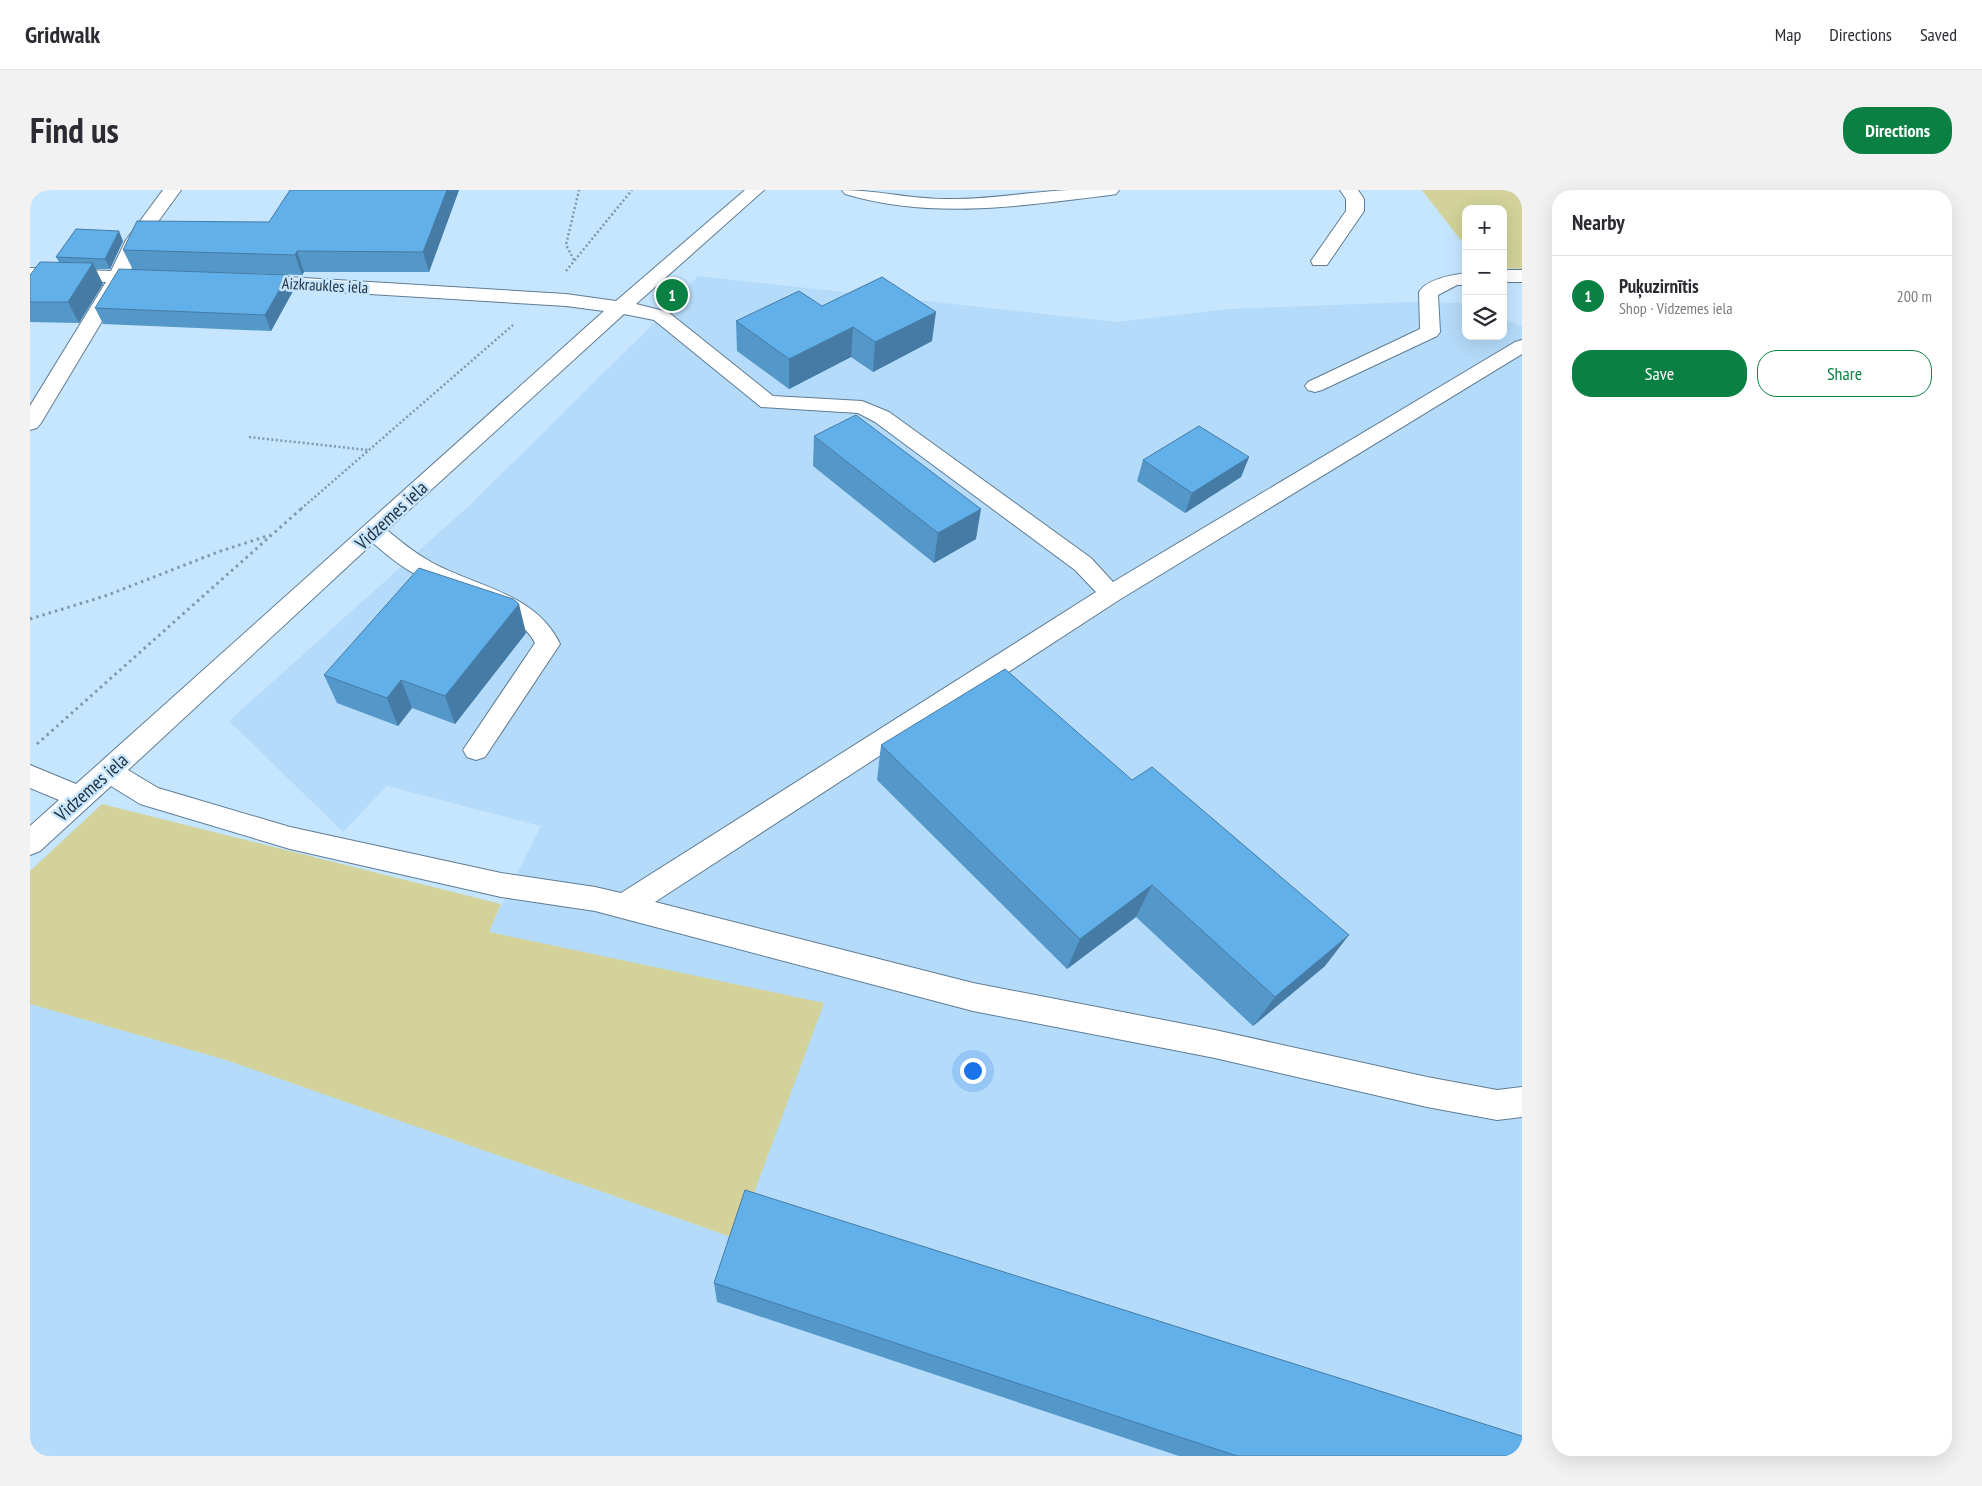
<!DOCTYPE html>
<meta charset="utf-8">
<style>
body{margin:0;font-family:"PT Sans Narrow",sans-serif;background:#f2f2f3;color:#2b2b33}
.controls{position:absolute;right:15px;top:15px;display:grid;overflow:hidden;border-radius:10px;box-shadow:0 5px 20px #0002}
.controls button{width:45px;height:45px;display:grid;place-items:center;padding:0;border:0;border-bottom:1px solid #e1e1e2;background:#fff;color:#2b2b33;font:25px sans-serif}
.you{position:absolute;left:942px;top:880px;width:18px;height:18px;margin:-12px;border:4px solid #fff;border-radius:50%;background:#1a73e8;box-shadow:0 0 0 8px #1a73e833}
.badge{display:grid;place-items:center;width:32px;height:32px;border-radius:50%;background:#0b8043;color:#fff;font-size:16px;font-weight:700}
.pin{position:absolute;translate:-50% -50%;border:2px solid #fff;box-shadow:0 1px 5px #0006}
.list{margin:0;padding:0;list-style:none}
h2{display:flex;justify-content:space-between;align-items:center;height:65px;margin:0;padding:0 20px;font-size:21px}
h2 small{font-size:16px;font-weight:400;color:#7c7c81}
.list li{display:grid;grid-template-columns:32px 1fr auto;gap:15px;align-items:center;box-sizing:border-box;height:80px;padding:0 20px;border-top:1px solid #e1e1e2}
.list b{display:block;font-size:19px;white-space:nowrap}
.list p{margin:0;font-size:16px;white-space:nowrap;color:#7c7c81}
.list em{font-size:16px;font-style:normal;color:#7c7c81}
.actions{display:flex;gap:10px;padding:15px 20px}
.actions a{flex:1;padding:11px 0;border:1px solid #0b8043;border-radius:20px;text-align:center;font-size:18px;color:#0b8043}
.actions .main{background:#0b8043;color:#fff}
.icon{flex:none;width:28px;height:28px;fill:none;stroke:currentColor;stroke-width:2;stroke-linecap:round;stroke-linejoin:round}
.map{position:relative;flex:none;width:1492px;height:1266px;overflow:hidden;border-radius:20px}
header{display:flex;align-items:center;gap:30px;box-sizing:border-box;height:70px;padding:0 25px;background:#fff;border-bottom:1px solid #e1e1e2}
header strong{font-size:24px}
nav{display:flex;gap:28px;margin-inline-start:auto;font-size:18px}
.intro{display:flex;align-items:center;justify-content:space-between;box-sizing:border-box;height:120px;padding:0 30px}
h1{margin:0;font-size:35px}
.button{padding:12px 22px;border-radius:20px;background:#0b8043;color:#fff;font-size:18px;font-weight:700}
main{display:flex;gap:30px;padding:0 30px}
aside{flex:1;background:#fff;border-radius:20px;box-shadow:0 5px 20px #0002}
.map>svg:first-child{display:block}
.built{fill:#b4dbf9}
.green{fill:#d2d29a}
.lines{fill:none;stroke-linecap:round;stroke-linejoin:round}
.minor-casing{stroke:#5f7c93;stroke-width:2}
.path-far1{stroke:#8098ab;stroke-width:2.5;stroke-dasharray:2 2.5;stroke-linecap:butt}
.path{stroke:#8098ab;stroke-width:3;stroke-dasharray:2.5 4;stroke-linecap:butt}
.minor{fill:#fff;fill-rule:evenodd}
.wall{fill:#5497c9}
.shaded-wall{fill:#457ba4}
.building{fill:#62b0ea;stroke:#457ba4}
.labels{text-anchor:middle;stroke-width:5;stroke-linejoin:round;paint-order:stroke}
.far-street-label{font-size:16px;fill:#26333d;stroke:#c6e5ff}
.street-label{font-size:19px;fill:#26333d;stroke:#c6e5ff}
</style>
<header>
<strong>Gridwalk</strong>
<nav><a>Map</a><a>Directions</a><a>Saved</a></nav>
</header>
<div class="intro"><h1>Find us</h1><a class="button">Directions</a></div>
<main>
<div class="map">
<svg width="1492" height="1266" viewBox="0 0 1492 1266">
<rect width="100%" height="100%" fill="#c6e5ff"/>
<!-- built -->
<polygon class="built" points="668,86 1087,132 1199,119 1378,112 1436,113 1436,146 1473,146 1473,128 1492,137 1492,1266 0,1266 0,814 196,870 707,1049 793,813 458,742 511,636 357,596 313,642 199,531 440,315 631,126"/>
<!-- green -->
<g class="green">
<polygon points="1392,0 1492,0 1492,79 1473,78 1473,19 1436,19 1436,57"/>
<polygon points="72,614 471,714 459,742 794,813 707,1049 196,870 0,814 0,681"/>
</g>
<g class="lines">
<defs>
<g id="minor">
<polygon points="133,0 151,0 114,51 100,82 128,84 130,88 128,92 95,93 11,233 7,238 0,240 0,216 76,92 0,90 0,78 81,81 96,50"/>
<path d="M715,0H734L606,114L638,122L743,206L832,211L859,222L1061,368L1083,392L1485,152L1492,150V164L1089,410L625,712L943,793L1185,840L1397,887L1467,900L1492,897V927L1467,930L1397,917L1185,868L943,821L565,721L471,707L260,659L110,614L81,596L10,661L0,665V636L29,610L0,598V575L46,594L574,121L536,116L224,97L217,95L215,91L217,87L224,85L536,104L586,111ZM594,124L624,130L731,217L828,223L845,232L1045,380L1066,402L591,703L565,697L471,683L260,637L128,598L98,580L343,353C357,365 371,377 387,385C419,401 489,419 505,453L433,560L437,567L446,570L455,567L530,454C506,403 446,397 401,372C385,363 371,352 357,340Z"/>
<path d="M812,0C847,0 880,9 914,9C956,10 997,2 1039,0C1056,0 1072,0 1089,0L1086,4L1080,5C991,16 902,30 815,4Z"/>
<polygon points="1310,0 1328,0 1334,9 1334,21 1297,75 1283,75 1281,71 1316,21 1316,9"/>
<rect x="1473" y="80" width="19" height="12"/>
<path d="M1436,83V95H1427L1408,105L1410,142L1407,146L1292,200L1285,202L1278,200L1275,196L1278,192L1390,139L1389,102C1397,89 1421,85 1436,83Z"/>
</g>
</defs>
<!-- minor casing -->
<use href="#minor" class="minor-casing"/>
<!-- path-far1 -->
<g class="path-far1">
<polyline points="544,70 536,55 549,0"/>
<polyline points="536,81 602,0"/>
<polyline points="219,247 338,260"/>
<polyline points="271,319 483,135"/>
</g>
<!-- path -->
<g class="path">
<polyline points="0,429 75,406 188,362 240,345"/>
<polyline points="7,554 272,318"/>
</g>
<!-- minor -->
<use href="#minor" class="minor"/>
</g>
<!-- wall -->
<g class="wall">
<polygon points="429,0 399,82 274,82 272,85 168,82 258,85 263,101 241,141 73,134 65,118 103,80 93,60 239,32"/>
<polygon points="93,51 80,79 65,79 73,94 49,133 0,132 0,85 29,72 26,67"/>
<polygon points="792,116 902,151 843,182 821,167 759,199 707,161 706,131"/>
<polygon points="784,246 946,349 904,373 783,276"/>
<polygon points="1219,267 1211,287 1155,323 1107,291 1113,270"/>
<polygon points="496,443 425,534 382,518 368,536 307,513 294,485"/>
<polygon points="851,555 1295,776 1223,836 1106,727 1037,779 847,590"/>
<polygon points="684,1093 1492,1266 1149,1266 687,1112"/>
</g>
<!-- shaded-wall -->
<g class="shaded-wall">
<polygon points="417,0 429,0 399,82 393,62"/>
<polygon points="89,41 93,51 80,79 75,69"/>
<polygon points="267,61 274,82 272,85 265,65"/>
<polygon points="63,73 73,94 49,133 38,112"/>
<polygon points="258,85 263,101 241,141 235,125"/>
<polygon points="906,122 902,151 843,182 845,152"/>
<polygon points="823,137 821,167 759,199 759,169"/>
<polygon points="1219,267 1211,287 1155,323 1162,303"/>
<polygon points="951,319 946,349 904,373 908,343"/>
<polygon points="489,414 496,443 425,534 415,506"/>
<polygon points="371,490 382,518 368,536 357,508"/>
<polygon points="1122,695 1106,727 1037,779 1050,749"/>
<polygon points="1319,745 1295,776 1223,836 1245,807"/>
</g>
<!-- building -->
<g class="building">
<polygon points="260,0 417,0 393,62 267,61 265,65 93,60 107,31 239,32"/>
<polygon points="46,39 89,41 75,69 26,67"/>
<polygon points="10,72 63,73 38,112 0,112 0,85"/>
<polygon points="89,79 258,85 235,125 65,118"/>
<polygon points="852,87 906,122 845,152 823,137 759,169 706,131 769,101 792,116"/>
<polygon points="826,225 951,319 908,343 784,246"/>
<polygon points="1169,236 1219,267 1162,303 1113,270"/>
<polygon points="389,378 483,409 489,414 415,506 371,490 357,508 294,485"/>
<polygon points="975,479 1102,590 1122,577 1319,745 1245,807 1122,695 1050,749 851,555"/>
<polygon points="715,1000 1492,1246 1492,1266 1207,1266 684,1093"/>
</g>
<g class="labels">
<!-- far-street labels -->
<g class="far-street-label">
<text transform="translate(295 95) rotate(3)" y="6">Aizkraukles iela</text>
</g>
<!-- street labels -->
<g class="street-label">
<text transform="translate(361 325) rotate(-43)" y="7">Vidzemes iela</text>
<text transform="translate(61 597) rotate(-42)" y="7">Vidzemes iela</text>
</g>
</g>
</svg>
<div class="controls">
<button>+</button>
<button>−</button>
<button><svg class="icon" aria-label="layers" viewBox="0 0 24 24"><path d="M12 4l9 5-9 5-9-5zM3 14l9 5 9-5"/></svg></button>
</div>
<div class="you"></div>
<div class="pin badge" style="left:642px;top:105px">1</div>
</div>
<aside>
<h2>Nearby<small></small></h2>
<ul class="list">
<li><span class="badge">1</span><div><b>Puķuzirnītis</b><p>Shop · Vidzemes iela</p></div><em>200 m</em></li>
</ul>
<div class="actions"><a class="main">Save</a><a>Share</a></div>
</aside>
</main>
